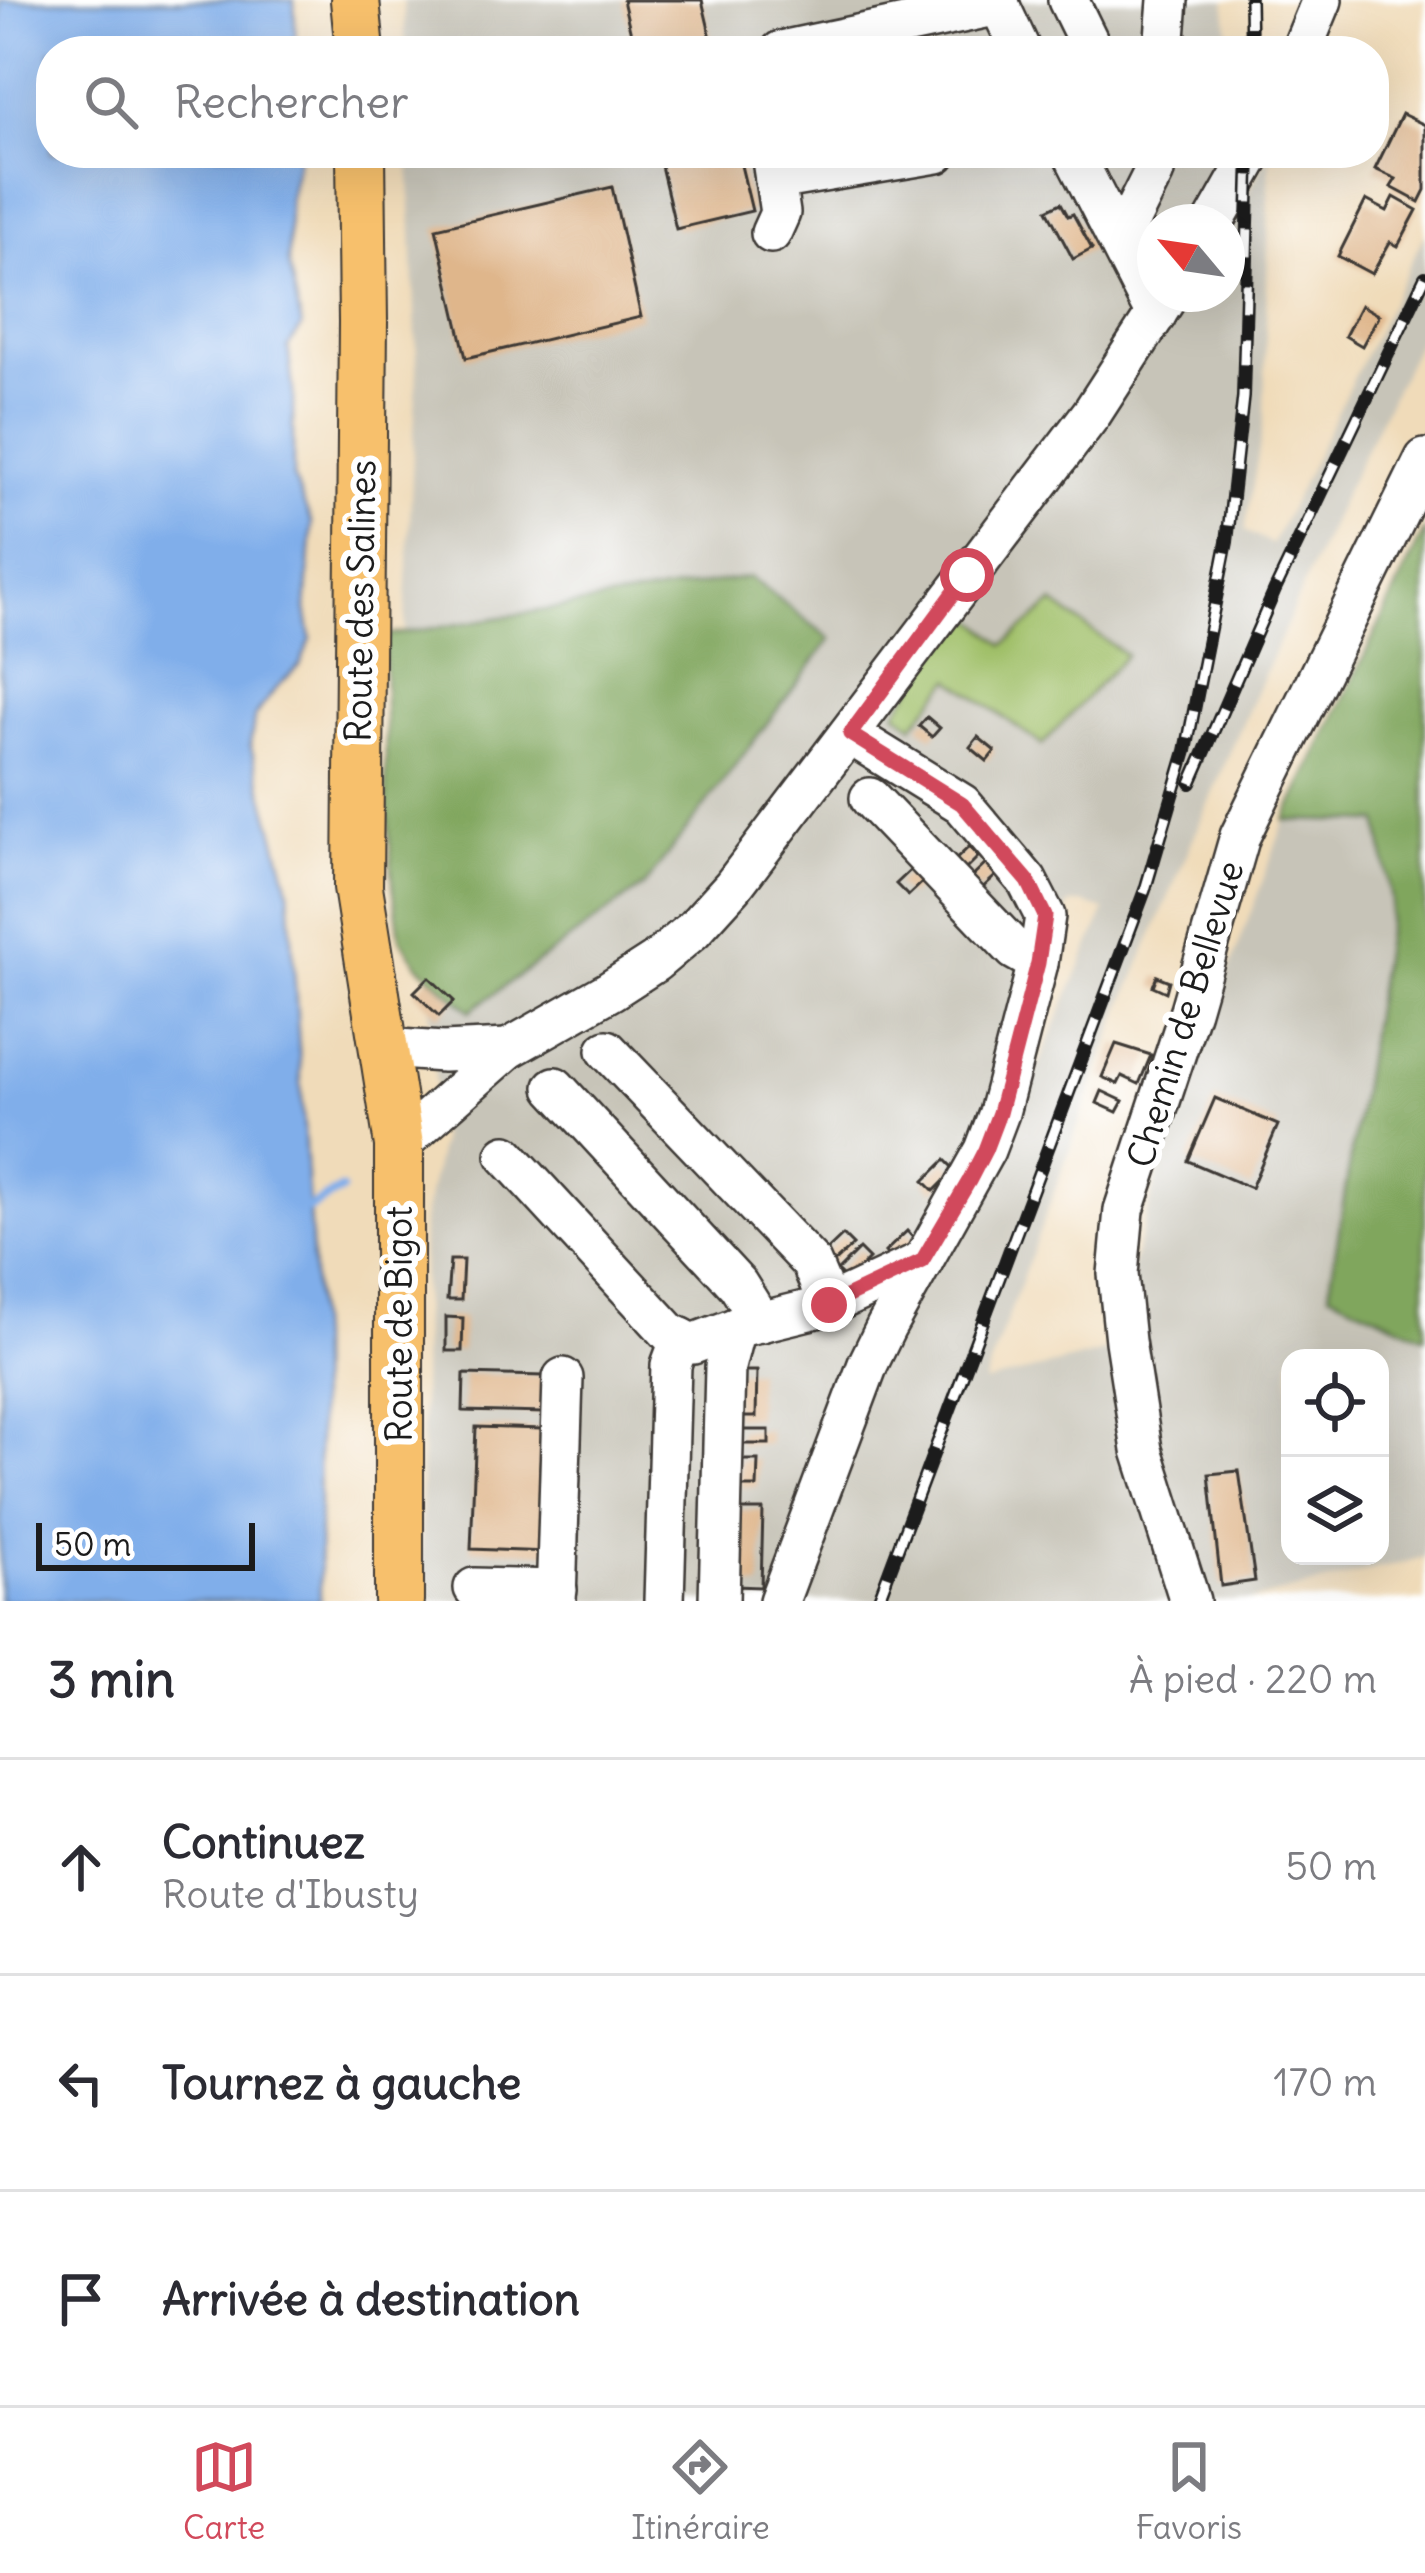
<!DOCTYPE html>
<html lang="fr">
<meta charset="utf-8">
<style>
body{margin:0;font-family:Delius,sans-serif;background:#f2f2f3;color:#2b2b33}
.controls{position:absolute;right:36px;bottom:36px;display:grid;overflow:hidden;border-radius:24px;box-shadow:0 12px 48px #0002}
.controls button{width:108px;height:108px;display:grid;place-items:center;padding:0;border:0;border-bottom:3px solid #e1e1e2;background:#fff;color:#2b2b33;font:60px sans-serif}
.compass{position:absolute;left:1137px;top:204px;width:108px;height:108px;border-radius:50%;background:#fff;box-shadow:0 12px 48px #0002;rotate:299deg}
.scale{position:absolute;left:36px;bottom:30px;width:219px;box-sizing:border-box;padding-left:12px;border:6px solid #1c1c1c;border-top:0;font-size:33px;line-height:42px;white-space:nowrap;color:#1c1c1c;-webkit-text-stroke:9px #fff;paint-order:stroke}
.stop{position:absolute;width:36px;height:36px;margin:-27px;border:9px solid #d1495b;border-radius:50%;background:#fff}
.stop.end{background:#d1495b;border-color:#fff;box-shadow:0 3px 12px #0008}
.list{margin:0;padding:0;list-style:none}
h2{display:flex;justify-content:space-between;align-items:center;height:156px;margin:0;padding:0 48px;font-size:51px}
h2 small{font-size:39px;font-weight:400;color:#7c7c81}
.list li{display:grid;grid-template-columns:78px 1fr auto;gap:36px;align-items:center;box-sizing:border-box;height:216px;padding:0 48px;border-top:3px solid #e1e1e2}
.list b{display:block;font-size:45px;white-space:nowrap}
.list p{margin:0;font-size:39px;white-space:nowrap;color:#7c7c81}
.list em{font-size:39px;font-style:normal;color:#7c7c81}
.icon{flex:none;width:66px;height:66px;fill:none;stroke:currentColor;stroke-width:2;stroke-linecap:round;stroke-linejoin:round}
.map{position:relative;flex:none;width:1425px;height:1601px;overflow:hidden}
.search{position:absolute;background:#fff;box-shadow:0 12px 48px #0002;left:36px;right:36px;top:36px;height:132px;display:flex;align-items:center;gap:30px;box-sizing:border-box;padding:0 42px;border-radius:48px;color:#7c7c81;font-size:45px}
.sheet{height:804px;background:#fff}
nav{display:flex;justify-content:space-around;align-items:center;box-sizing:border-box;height:168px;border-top:3px solid #e1e1e2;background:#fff;font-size:33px;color:#7c7c81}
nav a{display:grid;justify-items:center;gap:6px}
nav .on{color:#d1495b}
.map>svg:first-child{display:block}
.industrial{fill:#c7c4b8;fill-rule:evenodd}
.green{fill:#a0c069;stroke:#5e6e42;stroke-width:3}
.forest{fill:#80a65d;stroke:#4e613c;stroke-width:3}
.water{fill:#80aeea;stroke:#4e6583;stroke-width:3}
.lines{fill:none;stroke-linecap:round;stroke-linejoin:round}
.stream{stroke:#80aeea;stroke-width:9}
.building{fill:#dfb68b}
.minor-casing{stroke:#3c3934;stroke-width:44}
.major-casing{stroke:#3c3934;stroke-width:52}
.minor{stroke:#fff;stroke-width:39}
.major{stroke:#f7c06c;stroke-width:48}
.rail-casing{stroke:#1c1c1c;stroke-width:14}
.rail{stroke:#fff;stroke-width:9;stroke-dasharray:27;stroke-linecap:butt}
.route{stroke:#d1495b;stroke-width:15}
.labels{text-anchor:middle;stroke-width:12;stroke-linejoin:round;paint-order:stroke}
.street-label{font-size:36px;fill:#1c1c1c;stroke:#fff}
</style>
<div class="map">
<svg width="1425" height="1601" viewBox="0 0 1425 1601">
<rect width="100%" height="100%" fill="#fff"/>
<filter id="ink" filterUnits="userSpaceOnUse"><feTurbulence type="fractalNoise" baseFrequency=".00833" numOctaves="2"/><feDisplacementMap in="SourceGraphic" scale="24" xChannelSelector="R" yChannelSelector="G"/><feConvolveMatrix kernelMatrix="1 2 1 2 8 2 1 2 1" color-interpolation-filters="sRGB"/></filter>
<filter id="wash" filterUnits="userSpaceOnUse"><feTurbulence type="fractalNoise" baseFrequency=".004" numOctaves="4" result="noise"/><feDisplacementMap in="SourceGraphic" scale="48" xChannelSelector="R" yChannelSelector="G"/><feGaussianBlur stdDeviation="2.7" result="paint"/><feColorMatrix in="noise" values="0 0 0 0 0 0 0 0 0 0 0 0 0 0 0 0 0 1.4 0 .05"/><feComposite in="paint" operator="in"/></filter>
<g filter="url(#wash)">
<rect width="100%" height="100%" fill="#f0dbb9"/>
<!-- industrial -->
<g class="industrial">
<polygon points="403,0 1225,0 1228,25 1228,51 406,51"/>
<path d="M409,153H1225L1224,222H1155V294H1227V228L1270,153L1264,421L1245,531L1272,544L1425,233V328L1344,494L1236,738L1122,1007L984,1383L1107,1351L1177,1111L1285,820L1379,822L1391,901L1329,1293L1425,1337V1557L1250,1601H421L423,1221L440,1142L403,666L417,367ZM1081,903L1105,910L1014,1122L1069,905ZM1290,1358H1380V1556H1290Z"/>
</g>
<!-- green -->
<polygon class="green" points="1053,603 1126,655 1042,745 951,679 913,726 896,712 965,611 1004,645"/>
<!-- forest -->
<g class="forest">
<polygon points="1425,529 1425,1337 1329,1293 1391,901 1379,822 1285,820"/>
<polygon points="750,577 831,639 644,886 470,1011 418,965 400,938 393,888 386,791 384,636"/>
</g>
<!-- water -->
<polygon class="water" points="0,0 294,0 296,46 300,51 51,51 51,153 299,153 289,198 288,263 302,327 288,347 293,391 293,477 312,524 306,609 311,639 300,665 276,688 255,716 250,744 289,888 317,1338 320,1601 0,1601"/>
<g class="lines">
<!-- stream -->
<polyline class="stream" points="304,1211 341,1190"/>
</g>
<g id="blocks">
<!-- building -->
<g class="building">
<polygon points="623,0 702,0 714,51 635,51"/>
<polygon points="1402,114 1425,125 1425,190 1419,202 1391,187 1396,179 1375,169"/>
<polygon points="658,153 738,153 752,211 676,229"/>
<polygon points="612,187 641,317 466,358 436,228"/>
<polygon points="1394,197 1417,210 1398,246 1390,242 1372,274 1338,256 1366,200 1387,211"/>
<polygon points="1061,203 1068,216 1073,214 1092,249 1073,259 1047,210"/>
<polygon points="1361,305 1379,315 1362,346 1345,336"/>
<polygon points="927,717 940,728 932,737 919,726"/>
<polygon points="978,737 995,751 987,761 970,747"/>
<polygon points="969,847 978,857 958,877 948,867"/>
<polygon points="991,859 1002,870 980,890 970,879"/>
<polygon points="917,864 929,876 908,896 896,884"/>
<polygon points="1157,976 1169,981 1166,992 1153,986"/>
<polygon points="429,977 454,1001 439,1016 414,992"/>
<polygon points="1116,1044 1151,1055 1139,1084 1122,1076 1118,1084 1102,1077"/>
<polygon points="1102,1091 1123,1101 1117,1112 1097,1103"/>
<polygon points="1215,1098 1278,1125 1251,1188 1188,1161"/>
<polygon points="945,1160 955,1170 934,1191 924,1181"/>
<polygon points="907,1231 917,1242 895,1263 885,1252"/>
<polygon points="843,1235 853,1245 829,1267 820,1257"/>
<polygon points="859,1249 869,1259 847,1281 837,1271"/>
<polygon points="450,1260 463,1260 461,1300 447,1300"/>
<polygon points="446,1317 463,1318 462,1351 446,1351"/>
<polygon points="735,1371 757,1371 756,1417 734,1417"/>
<polygon points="464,1374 544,1376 543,1413 463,1411"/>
<polygon points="476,1427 542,1429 540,1468 552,1469 549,1552 471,1549"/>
<rect x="739" y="1430" width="30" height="14"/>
<polygon points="740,1460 758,1460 757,1487 740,1487"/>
<polygon points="1239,1471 1255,1581 1221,1586 1209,1474"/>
<polygon points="737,1510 763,1510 761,1587 735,1586"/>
</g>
</g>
</g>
<g filter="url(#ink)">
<use href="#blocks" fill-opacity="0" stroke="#3c3934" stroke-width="3"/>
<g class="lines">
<defs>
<g id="minor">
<polyline points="997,0 1021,51"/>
<polyline points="1068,0 1093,51"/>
<polyline points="781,51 1000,5"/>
<polyline points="1164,51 1168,0"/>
<polyline points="1301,51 1322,0"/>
<polyline points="771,153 780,213 771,233"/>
<polyline points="1073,153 1156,315"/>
<polyline points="775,180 937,153"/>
<polyline points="1214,222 1253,153"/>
<polyline points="1120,240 1154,172 1156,153"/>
<polyline points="870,798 1015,950 1038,963"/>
<polyline points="384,1048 443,1052 508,1049"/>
<polyline points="607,1050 811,1263 829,1305"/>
<polyline points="555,1087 738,1285 761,1322"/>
<polyline points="399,1145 508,1049 610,991 655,962 693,930 733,886 1092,413 1169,294"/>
<polyline points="506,1155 670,1333 693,1344 735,1328 829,1305 923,1261"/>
<polyline points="474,1588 557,1590"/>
<polyline points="556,1601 563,1378"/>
<polyline points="664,1601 671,1365 681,1338"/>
<polyline points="719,1601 725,1367 735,1328"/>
<polyline points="779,1601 868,1364 886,1327 985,1150 999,1113 1038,963 1045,916 1027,881 962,804 849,734"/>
<polyline points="1190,1601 1142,1450 1125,1341 1118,1274 1124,1210 1190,1010 1240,836 1425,459"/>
</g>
<g id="major">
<polyline points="355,0 360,51"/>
<polyline points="361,153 363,322 358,887 399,1145 399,1601"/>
</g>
</defs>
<!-- minor casing -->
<use href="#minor" class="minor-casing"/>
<!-- major casing -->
<use href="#major" class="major-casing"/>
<!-- minor -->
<use href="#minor" class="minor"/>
<!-- major -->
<use href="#major" class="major"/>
<defs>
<g id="rail">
<polyline points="1250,0 1251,51"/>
<polyline points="1191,783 1275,590 1425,277"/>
<polyline points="878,1601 1145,890 1186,751 1227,542 1243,397 1250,153"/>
</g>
</defs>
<!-- rail casing -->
<use href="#rail" class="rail-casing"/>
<!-- rail -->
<use href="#rail" class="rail"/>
</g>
</g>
<g class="lines" filter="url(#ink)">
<!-- route -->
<polyline class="route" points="829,1305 922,1261 969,1181 985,1150 999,1113 1038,963 1045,916 1028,881 962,804 850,734 967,575"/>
</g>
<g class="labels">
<!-- street labels -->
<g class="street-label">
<text transform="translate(360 601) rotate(-89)" y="13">Route des Salines</text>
<text transform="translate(1185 1014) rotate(-73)" y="13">Chemin de Bellevue</text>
<text transform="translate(399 1324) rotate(-90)" y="13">Route de Bigot</text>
</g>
</g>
</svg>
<div class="controls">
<button><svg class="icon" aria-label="locate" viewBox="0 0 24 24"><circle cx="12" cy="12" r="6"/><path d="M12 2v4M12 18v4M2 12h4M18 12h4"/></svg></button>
<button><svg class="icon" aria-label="layers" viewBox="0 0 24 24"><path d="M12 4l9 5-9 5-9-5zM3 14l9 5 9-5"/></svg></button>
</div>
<svg class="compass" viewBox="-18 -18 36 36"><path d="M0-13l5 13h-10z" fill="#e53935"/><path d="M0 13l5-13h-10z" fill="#7c7c81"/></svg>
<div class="scale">50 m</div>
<div class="stop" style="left:967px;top:575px"></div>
<div class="stop end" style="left:829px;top:1305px"></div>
<div class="search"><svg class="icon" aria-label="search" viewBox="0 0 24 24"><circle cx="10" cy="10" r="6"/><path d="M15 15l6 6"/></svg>Rechercher</div>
</div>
<section class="sheet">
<h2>3 min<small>À pied · 220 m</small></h2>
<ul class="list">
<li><svg class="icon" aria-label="ahead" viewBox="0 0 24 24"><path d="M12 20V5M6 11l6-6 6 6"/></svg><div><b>Continuez</b><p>Route d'Ibusty</p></div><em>50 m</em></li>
<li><svg class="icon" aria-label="left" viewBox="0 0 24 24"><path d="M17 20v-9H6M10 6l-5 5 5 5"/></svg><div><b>Tournez à gauche</b></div><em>170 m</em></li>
<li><svg class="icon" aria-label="arrive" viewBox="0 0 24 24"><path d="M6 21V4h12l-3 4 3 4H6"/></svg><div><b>Arrivée à destination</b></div></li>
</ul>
</section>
<nav>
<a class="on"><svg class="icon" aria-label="map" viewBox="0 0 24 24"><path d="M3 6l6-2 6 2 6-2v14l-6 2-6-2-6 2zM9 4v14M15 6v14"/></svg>Carte</a>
<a><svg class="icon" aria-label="directions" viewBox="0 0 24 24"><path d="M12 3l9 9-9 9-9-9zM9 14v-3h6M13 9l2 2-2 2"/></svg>Itinéraire</a>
<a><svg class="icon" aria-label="saved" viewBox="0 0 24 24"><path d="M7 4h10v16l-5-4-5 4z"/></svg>Favoris</a>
</nav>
